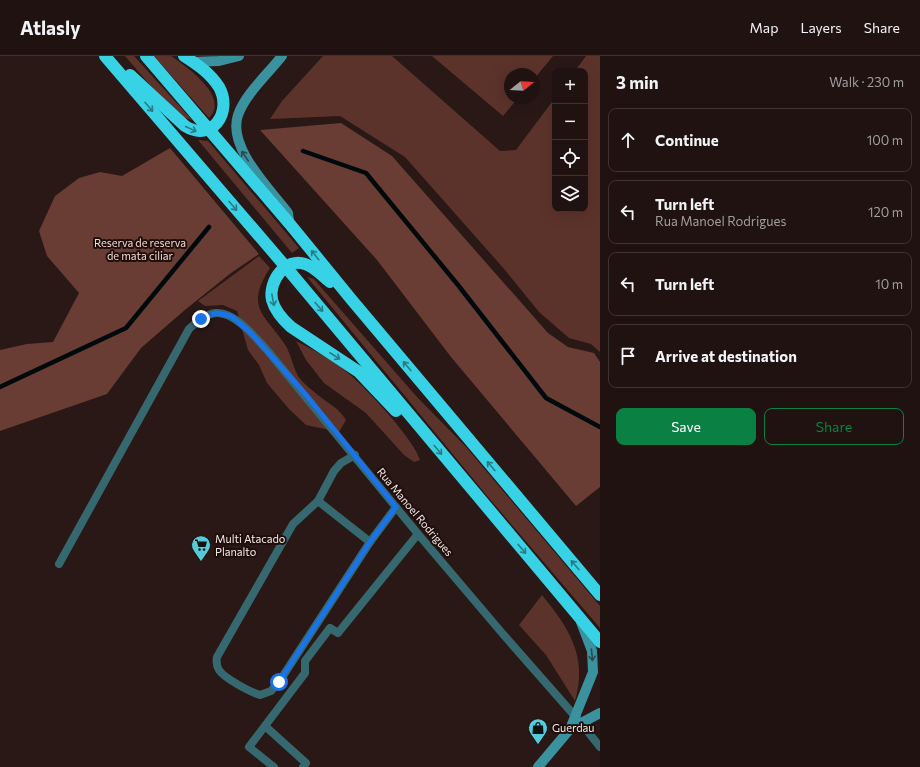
<!DOCTYPE html>
<meta charset="utf-8">
<style>
body{margin:0;font-family:Commissioner,sans-serif;background:#271b19;color:#f1f3f6}
.controls{position:absolute;right:12px;top:12px;display:grid;overflow:hidden;border-radius:8px;box-shadow:0 4px 16px #0002}
.controls button{width:36px;height:36px;display:grid;place-items:center;padding:0;border:0;border-bottom:1px solid #3c3230;background:#1f1210;color:#f1f3f6;font:20px sans-serif}
.compass{position:absolute;left:504px;top:12px;width:36px;height:36px;border-radius:50%;background:#1f1210;box-shadow:0 4px 16px #0002;rotate:72deg}
.stop{position:absolute;width:12px;height:12px;margin:-9px;border:3px solid #1a73e8;border-radius:50%;background:#fff}
.stop.end{background:#1a73e8;border-color:#fff;box-shadow:0 1px 4px #0008}
.list{margin:0;padding:0;list-style:none}
h2{display:flex;justify-content:space-between;align-items:center;height:52px;margin:0;padding:0 16px;font-size:17px}
h2 small{font-size:13px;font-weight:400;color:#a19e9f}
.list li{display:grid;grid-template-columns:26px 1fr auto;gap:12px;align-items:center;box-sizing:border-box;height:64px;margin:0 8px 8px;padding:0 8px;border:1px solid #3c3230;border-radius:8px}
.list b{display:block;font-size:15px;white-space:nowrap}
.list p{margin:0;font-size:13px;white-space:nowrap;color:#a19e9f}
.list em{font-size:13px;font-style:normal;color:#a19e9f}
.actions{display:flex;gap:8px;padding:12px 16px}
.actions a{flex:1;padding:9px 0;border:1px solid #0b8043;border-radius:8px;text-align:center;font-size:14px;color:#0b8043}
.actions .main{background:#0b8043;color:#fff}
.icon{flex:none;width:22px;height:22px;fill:none;stroke:currentColor;stroke-width:2;stroke-linecap:round;stroke-linejoin:round}
.map{position:relative;flex:none;width:600px;height:711px;overflow:hidden}
header{display:flex;align-items:center;gap:24px;box-sizing:border-box;height:56px;padding:0 20px;background:#1f1210;border-bottom:1px solid #3c3230}
header strong{font-size:19px}
nav{display:flex;gap:22px;margin-inline-start:auto;font-size:14px}
main{display:flex}
aside{flex:1;background:#1f1210}
.map>svg:first-child{display:block}
.green{fill:#5c332b}
.forest{fill:#693c34}
.lines{fill:none;stroke-linecap:round;stroke-linejoin:round}
.stream{stroke:#00090b;stroke-width:4.5}
.lane{stroke:#35686f;stroke-width:8}
.secondary{stroke:#3a929f;stroke-width:10}
.highway{stroke:#38d2e6;stroke-width:12}
.oneway{stroke:#2d7a84}
.oneway2{stroke:#2b4a4e}
.route{stroke:#1a73e8;stroke-width:5}
.labels{text-anchor:middle;stroke-width:4;stroke-linejoin:round;paint-order:stroke}
.park-label{font-size:11px;fill:#f6d6cf;stroke:#1f0f0c}
.street-label{font-size:11px;fill:#f5e9e6;stroke:#1f0f0c}
.poi-label{font-size:11px;fill:#f5e9e6;stroke:#1f0f0c;text-anchor:start}
</style>
<header>
<strong>Atlasly</strong>
<nav><a>Map</a><a>Layers</a><a>Share</a></nav>
</header>
<main>
<div class="map">
<svg width="600" height="711" viewBox="0 0 600 711">
<rect width="100%" height="100%" fill="#291815"/>
<!-- green -->
<g class="green">
<polygon points="125,0 134,0 192,64 180,60 168,50"/>
<path d="M154,0H171C187,11 230,41 209,62Z"/>
<polygon points="323,0 392,0 500,95 516,94 555,42 555,153 585,153 585,15 575,15 586,0 600,0 600,296 591,288 569,282 539,256 505,214 405,101 340,60 270,63 282,45"/>
<polygon points="432,0 553,0 534,23 534,18 510,18 510,42 518,42 503,60"/>
<polygon points="198,84 208,85 299,192 292,197"/>
<path d="M259,200L270,212C243,254 267,259 287,292C291,300 293,310 297,318C300,324 307,330 312,334C323,345 338,350 346,364L339,376L306,369L289,353L267,327L259,309L248,294L237,255L223,249L205,250L198,245Z"/>
<polygon points="307,221 314,223 319,229 417,341 466,391 600,550 600,572 488,441"/>
<path d="M296,285C314,294 333,304 348,317C366,332 414,383 420,404L414,406L404,399L366,357L324,327L306,304Z"/>
<path d="M542,539C569,572 588,601 575,645L546,599L519,569Z"/>
</g>
<!-- forest -->
<g class="forest">
<polygon points="341,67 392,100 548,277 568,291 594,297 600,306 600,431 576,450 451,301 377,204 260,74"/>
<polygon points="170,92 259,198 231,217 186,253 141,292 107,338 0,375 0,294 27,288 53,286 79,237 47,200 39,175 55,140 79,122 100,116 122,120"/>
</g>
<g class="lines">
<!-- stream -->
<g class="stream">
<polyline points="303,95 366,117 458,229 546,342 600,371"/>
<polyline points="0,331 126,272 209,171"/>
</g>
<!-- lane -->
<g class="lane">
<path d="M355,399L341,407L334,415L318,445L293,468L217,601C216,606 216,609 219,614C224,622 250,636 260,639L271,635L279,626L370,486L396,451"/>
<polyline points="318,445 370,486"/>
<path d="M59,508L189,273C196,267 205,258 216,257C234,255 256,282 267,294L418,478L502,577L581,667L600,691"/>
<polyline points="265,670 306,707 303,711"/>
<polyline points="274,711 249,691 305,617 305,605 330,572 338,577 418,478"/>
</g>
<!-- secondary -->
<g class="secondary">
<path d="M282,0C268,18 246,37 238,59C227,91 269,132 288,157L289,165"/>
<polyline points="193,6 219,5 239,0"/>
<polyline points="570,673 600,657"/>
<polyline points="538,711 570,673 593,616 592,595 581,566"/>
</g>
<!-- highway -->
<g class="highway">
<polyline points="105,0 285,210 600,586"/>
<polyline points="146,0 289,167 351,243 600,539"/>
<path d="M130,19L185,70C212,87 233,56 219,31C210,17 198,9 184,0"/>
<path d="M330,226C322,220 315,211 305,208C286,201 268,225 272,244C275,255 282,263 291,271L359,316L396,355"/>
</g>
</g>
<!-- one-way arrows -->
<defs><path id="oneway-shaft" d="M-6 0H5M1.5-3L5.5 0L1.5 3" fill="none" stroke-width="1.6" stroke-linecap="round" stroke-linejoin="round"/></defs>
<g class="oneway">
<use href="#oneway-shaft" transform="translate(149 51) rotate(49)"/>
<use href="#oneway-shaft" transform="translate(191 73) rotate(25)"/>
<use href="#oneway-shaft" transform="translate(233 150) rotate(49)"/>
<use href="#oneway-shaft" transform="translate(315 199) rotate(-129)"/>
<use href="#oneway-shaft" transform="translate(273 244) rotate(79)"/>
<use href="#oneway-shaft" transform="translate(319 251) rotate(50)"/>
<use href="#oneway-shaft" transform="translate(335 300) rotate(33)"/>
<use href="#oneway-shaft" transform="translate(407 310) rotate(-130)"/>
<use href="#oneway-shaft" transform="translate(438 394) rotate(50)"/>
<use href="#oneway-shaft" transform="translate(491 410) rotate(-130)"/>
<use href="#oneway-shaft" transform="translate(522 493) rotate(50)"/>
<use href="#oneway-shaft" transform="translate(575 509) rotate(-130)"/>
</g>
<g class="oneway2">
<use href="#oneway-shaft" transform="translate(245 100) rotate(-124)"/>
<use href="#oneway-shaft" transform="translate(592 599) rotate(84)"/>
</g>
<g class="lines">
<!-- route -->
<polyline class="route" points="201,263 216,257 231,260 250,276 307,340 396,451 370,486 279,626"/>
</g>
<!-- icons -->
<defs>
<symbol id="supermarket-pin" viewBox="-11 -11 22 30"><path d="M0 17L-7.5 6A9.5 9.5 0 1 1 7.5 6Z" fill="#53cbdb" stroke="#1f0f0c"/><path d="M-6-5.5h2.5l.6 2H6L4.5 2H-2.5L-4.4-4H-6ZM-1.5 3.2a1.3 1.3 0 1 0 .1 0ZM3 3.2a1.3 1.3 0 1 0 .1 0Z" fill="#111"/></symbol>
<symbol id="shop-pin" viewBox="-11 -11 22 30"><path d="M0 17L-7.5 6A9.5 9.5 0 1 1 7.5 6Z" fill="#53cbdb" stroke="#1f0f0c"/><path d="M-5-2.5h2.3a2.7 3.5 0 0 1 5.4 0H5L5.5 6h-11ZM-1.5-2.5h3a1.5 2.3 0 0 0-3 0Z" fill="#111"/></symbol>
</defs>
<g fill-rule="evenodd">
<use href="#supermarket-pin" x="190" y="478" width="22" height="30"/>
<use href="#shop-pin" x="527" y="661" width="22" height="30"/>
</g>
<g class="labels">
<!-- park labels -->
<g class="park-label">
<text x="140" y="191">Reserva de reserva<tspan x="140" dy="13">de mata ciliar</tspan></text>
</g>
<!-- street labels -->
<g class="street-label">
<text transform="translate(415 456) rotate(50)" y="4">Rua Manoel Rodrigues</text>
</g>
<!-- poi labels -->
<g class="poi-label">
<text x="215" y="487">Multi Atacado<tspan x="215" dy="13">Planalto</tspan></text>
<text x="552" y="676">Guerdau</text>
</g>
</g>
</svg>
<div class="controls">
<button>+</button>
<button>−</button>
<button><svg class="icon" aria-label="locate" viewBox="0 0 24 24"><circle cx="12" cy="12" r="6"/><path d="M12 2v4M12 18v4M2 12h4M18 12h4"/></svg></button>
<button><svg class="icon" aria-label="layers" viewBox="0 0 24 24"><path d="M12 4l9 5-9 5-9-5zM3 14l9 5 9-5"/></svg></button>
</div>
<svg class="compass" viewBox="-18 -18 36 36"><path d="M0-13l5 13h-10z" fill="#e53935"/><path d="M0 13l5-13h-10z" fill="#a19e9f"/></svg>
<div class="stop" style="left:279px;top:626px"></div>
<div class="stop end" style="left:201px;top:263px"></div>
</div>
<aside>
<h2>3 min<small>Walk · 230 m</small></h2>
<ul class="list">
<li><svg class="icon" aria-label="ahead" viewBox="0 0 24 24"><path d="M12 20V5M6 11l6-6 6 6"/></svg><div><b>Continue</b></div><em>100 m</em></li>
<li><svg class="icon" aria-label="left" viewBox="0 0 24 24"><path d="M17 20v-9H6M10 6l-5 5 5 5"/></svg><div><b>Turn left</b><p>Rua Manoel Rodrigues</p></div><em>120 m</em></li>
<li><svg class="icon" aria-label="left" viewBox="0 0 24 24"><path d="M17 20v-9H6M10 6l-5 5 5 5"/></svg><div><b>Turn left</b></div><em>10 m</em></li>
<li><svg class="icon" aria-label="arrive" viewBox="0 0 24 24"><path d="M6 21V4h12l-3 4 3 4H6"/></svg><div><b>Arrive at destination</b></div></li>
</ul>
<div class="actions"><a class="main">Save</a><a>Share</a></div>
</aside>
</main>
